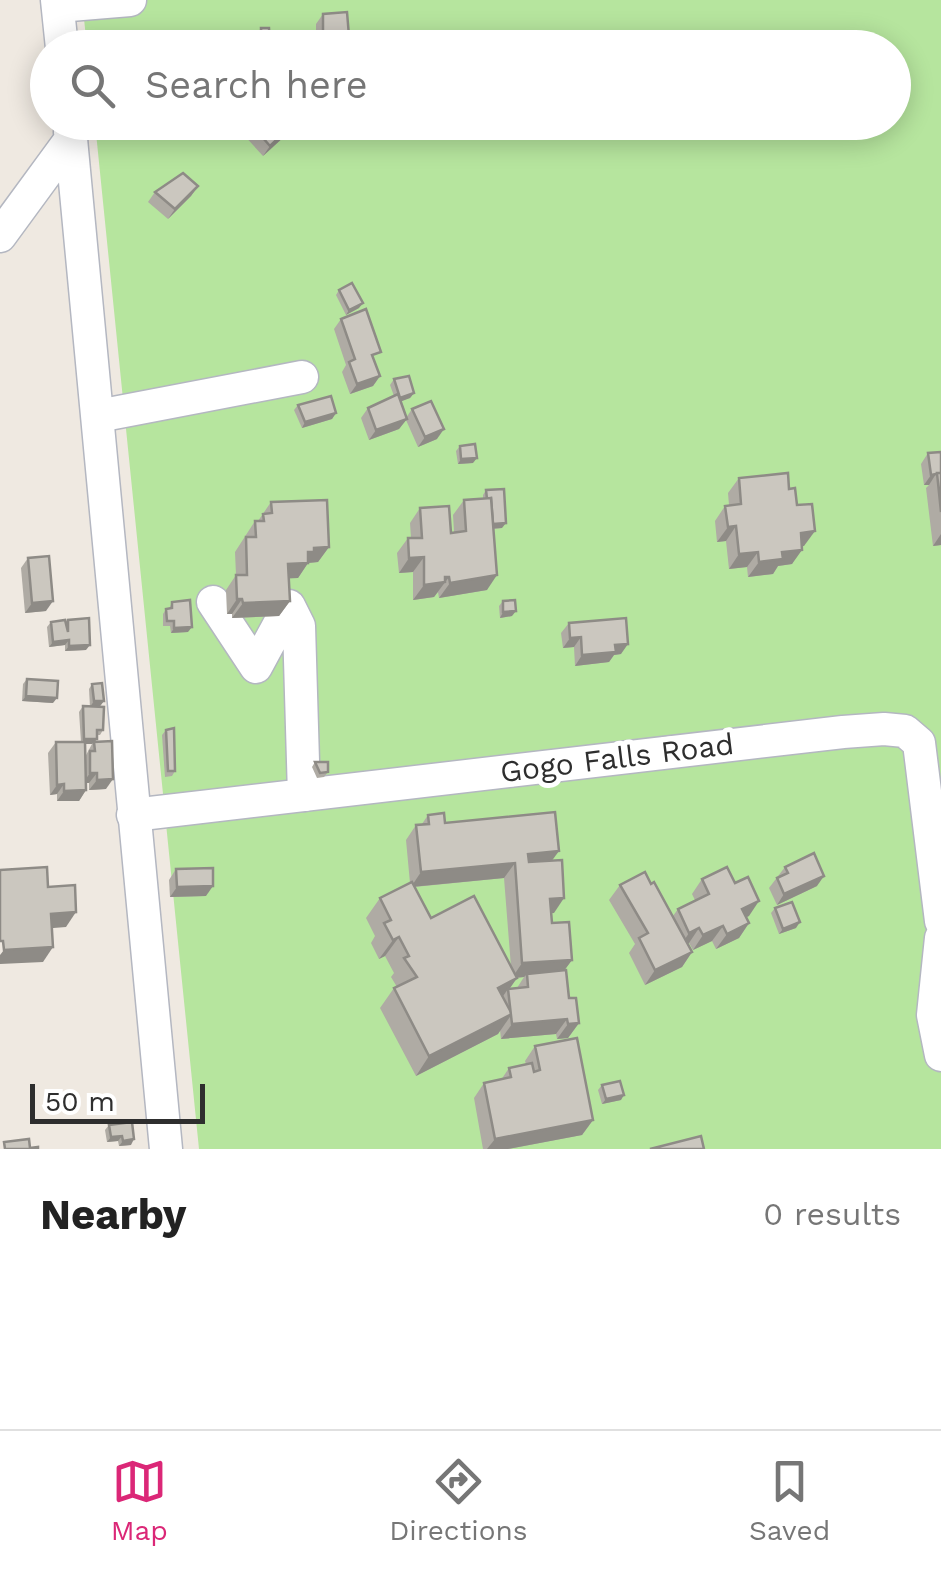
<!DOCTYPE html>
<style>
body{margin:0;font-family:"Work Sans",sans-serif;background:#f6f6f6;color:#222}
.scale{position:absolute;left:30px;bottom:25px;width:175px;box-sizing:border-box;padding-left:10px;border:5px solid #2e2e2e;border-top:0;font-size:28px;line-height:35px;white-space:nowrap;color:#2e2e2e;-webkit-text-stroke:8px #fff;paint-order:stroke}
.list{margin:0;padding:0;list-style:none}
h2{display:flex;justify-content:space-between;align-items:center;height:130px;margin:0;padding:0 40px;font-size:42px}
h2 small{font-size:32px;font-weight:400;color:#767676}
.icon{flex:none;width:55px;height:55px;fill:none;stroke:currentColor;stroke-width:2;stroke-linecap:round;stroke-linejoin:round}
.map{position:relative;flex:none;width:941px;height:1149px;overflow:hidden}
.search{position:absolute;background:#fff;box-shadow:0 5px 25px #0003;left:30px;right:30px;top:30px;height:110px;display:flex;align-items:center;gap:25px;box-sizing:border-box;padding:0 35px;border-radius:55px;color:#767676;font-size:38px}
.sheet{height:280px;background:#fff}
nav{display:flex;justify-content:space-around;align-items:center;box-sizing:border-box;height:140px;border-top:2px solid #e0e0e0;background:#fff;font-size:28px;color:#767676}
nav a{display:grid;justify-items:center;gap:5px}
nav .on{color:#db2777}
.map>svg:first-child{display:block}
.green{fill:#b6e59e}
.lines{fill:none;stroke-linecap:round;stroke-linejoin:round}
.minor-casing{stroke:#b4b7c1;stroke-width:35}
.minor{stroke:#fff;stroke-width:32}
.wall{fill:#afaba4;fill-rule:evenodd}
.shaded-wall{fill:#8e8b86}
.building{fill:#cbc7bf;stroke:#8e8b86;stroke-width:2.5}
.labels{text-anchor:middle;stroke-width:10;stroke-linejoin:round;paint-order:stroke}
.street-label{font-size:30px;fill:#2e2e2e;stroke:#fff}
</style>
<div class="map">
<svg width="941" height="1149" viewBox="0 0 941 1149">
<rect width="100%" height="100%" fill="#efe9e1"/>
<!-- green -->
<polygon class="green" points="82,0 941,0 941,1149 199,1149 95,123 894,122 894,48 87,47"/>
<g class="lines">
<defs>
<g id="minor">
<polyline points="57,0 62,48"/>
<polyline points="58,6 130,0"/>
<polyline points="71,139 166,1149"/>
<polyline points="0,236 71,139 70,132"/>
<polyline points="98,416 302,377"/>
<polyline points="213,602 256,667 289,606 299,626 304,795"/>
<polyline points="133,815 843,732 884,729 905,731 919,743 941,921"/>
<polyline points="941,938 933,1015 941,1055"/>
</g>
</defs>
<!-- minor casing -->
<use href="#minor" class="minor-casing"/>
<!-- minor -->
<use href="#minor" class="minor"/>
</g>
<!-- wall -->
<g class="wall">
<polygon points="323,14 350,48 316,48 316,24"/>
<polygon points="261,28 270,48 258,48 257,33"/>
<polygon points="232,122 291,122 286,135 263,156"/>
<polygon points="198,186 191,196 168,219 148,202 155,192"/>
<polygon points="339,290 359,308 346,315 336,295"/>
<polygon points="341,319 375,361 380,376 373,386 350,394 342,372 346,365 334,329"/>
<polygon points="394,379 414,393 410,398 400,401 406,418 412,409 437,439 418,447 406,420 399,429 369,440 361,418 368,408 394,396 390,385"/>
<polygon points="298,405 336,413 332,419 302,428 294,410"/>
<polygon points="460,446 473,463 458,464 456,451"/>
<polygon points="941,452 941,545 933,546 926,488 929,485 924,485 921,464 928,453"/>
<polygon points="739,478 789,489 804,546 802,546 792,564 778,566 773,574 748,577 747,567 729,569 726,541 717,542 715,521 725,506 729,505 728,493"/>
<polygon points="486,490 502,528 494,529 487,590 439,598 438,592 434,597 413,600 413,572 399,573 397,553 408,538 411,538 410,523 420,508 451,533 454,532 453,515 464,500 483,499 483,495"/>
<polygon points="271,502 329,547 318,562 308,563 298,578 289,578 290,601 279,616 232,618 232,614 227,614 226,590 236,575 235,552 255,521 258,521"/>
<polygon points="28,558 46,611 25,613 21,568"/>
<polygon points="503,601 512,616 500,618 499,606"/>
<polygon points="172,602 188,632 171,633 170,626 163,626 163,614 166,609 169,609"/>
<polygon points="68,620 86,650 65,651 65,645 49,647 47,627 51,622 66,622"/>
<polygon points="569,623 621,654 614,655 609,662 575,666 574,647 563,648 561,633"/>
<polygon points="27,679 53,703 22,701 23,684"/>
<polygon points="92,684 104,701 100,706 90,707 89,689"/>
<path d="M83,706L103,730L100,735H97L96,742L106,789L89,790V783H86V790L79,801H57V794L50,795L48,753L56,742H81L79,712ZM85,744H92L85,757Z"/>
<polygon points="166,730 175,771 172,776 165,777 162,735"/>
<polygon points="315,762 328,772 324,777 317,778 312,767"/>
<path d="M428,815L445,823L552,860L554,913H551L552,923L572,960L564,970L569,998L579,1023L568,1038L557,1039L556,1034L501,1039L500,1030L498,1034L416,1076L380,1008L394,988L397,987L391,977L394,973L385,956L379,959L371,943L375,936L366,918L380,898L410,883L406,840L416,825L422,824ZM504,878L511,967L431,918L414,887ZM524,977L517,988L509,989L517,978Z"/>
<polygon points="785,867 817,886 777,905 769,888"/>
<polygon points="176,869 206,896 170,897 169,880"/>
<polygon points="702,879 749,916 746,917 749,923 739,938 716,949 712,941 693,950 689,943 688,943 692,952 682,967 645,985 629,953 635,944 609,900 620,885 651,884 673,916 678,909 695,900 692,894"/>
<polygon points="775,908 796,928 779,934 771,913"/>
<polygon points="535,1046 593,1120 582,1135 508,1149 483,1149 474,1098 484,1083 501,1080 509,1068 526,1064 525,1061"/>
<polygon points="602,1085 621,1100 602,1104 598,1090"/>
<polygon points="109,1125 131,1145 119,1146 118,1141 107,1142 105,1130"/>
</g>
<!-- shaded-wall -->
<g class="shaded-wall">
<polygon points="293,124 286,135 263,156 270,146"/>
<polygon points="198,186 191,196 168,219 175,209"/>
<polygon points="363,303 359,308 346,315 349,310"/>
<polygon points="380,376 373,386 350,394 357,384"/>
<polygon points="414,393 410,398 397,403 400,398"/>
<polygon points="336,413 332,419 302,428 305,422"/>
<polygon points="407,419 399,429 369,440 376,430"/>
<polygon points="444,429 437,439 418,447 425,437"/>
<polygon points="477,458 473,463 458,464 461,459"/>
<polygon points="936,474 929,485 924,485 931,475"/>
<polygon points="506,523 502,528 485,529 489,524"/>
<polygon points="736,526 726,541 717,542 728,527"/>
<polygon points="815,531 804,546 790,548 801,533"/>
<polygon points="941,534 941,545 933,546"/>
<polygon points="329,547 318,562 308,563 298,578 278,579 288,564 314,548"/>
<polygon points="802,550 792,564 778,566 773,574 748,577 759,562 782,552"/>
<polygon points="758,552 747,567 729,569 739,554"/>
<polygon points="424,557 413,572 399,573 409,558"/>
<polygon points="497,575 487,590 439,598 450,583"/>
<polygon points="445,577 449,577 434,597 413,600 424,585"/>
<polygon points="237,599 242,599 232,614 227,614"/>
<polygon points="53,601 46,611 25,613 32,603"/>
<polygon points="290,601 279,616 232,618 243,603"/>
<polygon points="516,611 512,616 500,618 503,612"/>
<polygon points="192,627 188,632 171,633 174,628"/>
<polygon points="581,637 574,647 563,648 570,638"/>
<polygon points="69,640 65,645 49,647 53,642"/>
<polygon points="628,644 621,654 614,655 609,662 575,666 582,655 615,645"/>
<polygon points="90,645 86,650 65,651 69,646"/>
<polygon points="26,696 57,698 53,703 22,701"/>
<polygon points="94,701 104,701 100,706 90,707"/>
<polygon points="84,739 97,739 92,744 81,744"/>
<polygon points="90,773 97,773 89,783 83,783"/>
<polygon points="113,779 106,789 89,790 97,780"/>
<polygon points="64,784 57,794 50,795 57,785"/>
<polygon points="86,790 79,801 57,801 64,791"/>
<polygon points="559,851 548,866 518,869 528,854"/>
<polygon points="515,863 504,878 411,887 421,872"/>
<polygon points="824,876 817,886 777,905 784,894"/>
<polygon points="213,886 206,896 170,897 177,887"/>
<polygon points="564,898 554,913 539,914 550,899"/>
<polygon points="759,901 749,916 732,924 742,909"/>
<polygon points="76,912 66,927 41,929 51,914"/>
<polygon points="800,922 796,928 779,934 783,929"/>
<polygon points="749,923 739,938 716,949 727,934"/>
<polygon points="723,926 712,941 693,950 703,935"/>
<polygon points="699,928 689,943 679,948 689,933"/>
<polygon points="399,937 385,956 379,959 393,940"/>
<polygon points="53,947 43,962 0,964 0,955 4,950"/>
<polygon points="692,952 682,967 645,985 655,970"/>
<polygon points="572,960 561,975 527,974 524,977 512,978 522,963"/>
<polygon points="517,978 508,991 508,989 501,999 498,988"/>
<polygon points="512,1014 498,1034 416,1076 429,1056"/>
<polygon points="567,1019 556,1034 501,1039 512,1024"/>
<polygon points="579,1023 568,1038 557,1039 568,1024"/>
<polygon points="624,1095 621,1100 602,1104 606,1099"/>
<polygon points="593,1120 582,1135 508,1149 487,1149 495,1139"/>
<polygon points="122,1136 118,1141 107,1142 111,1137"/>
<polygon points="134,1139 131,1145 119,1146 123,1141"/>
</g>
<!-- building -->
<g class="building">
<polygon points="347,12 350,48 323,48 323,14"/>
<polygon points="261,28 269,28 270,48 262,48"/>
<polygon points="249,122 291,122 293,124 270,146"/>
<polygon points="183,173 198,186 175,209 155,192"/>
<polygon points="352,283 363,303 349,310 339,290"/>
<polygon points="366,309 381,352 372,355 380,376 357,384 349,362 355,359 341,319"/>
<polygon points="409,376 414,393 400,398 394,379"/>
<polygon points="398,394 407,419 376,430 368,408"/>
<polygon points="331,396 336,413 305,422 298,405"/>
<polygon points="431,401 444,429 425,437 412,409"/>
<polygon points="475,444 477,458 461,459 460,446"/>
<polygon points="941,452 941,473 931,475 928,453"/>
<polygon points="788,473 789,489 795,488 797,505 812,504 815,531 801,533 802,550 782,552 783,559 759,562 758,552 739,554 736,526 728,527 725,506 741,504 739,478"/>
<polygon points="937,473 941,473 941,512"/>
<polygon points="504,489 506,523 493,524 491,498 487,499 486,490"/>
<polygon points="491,498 497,575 450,583 449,577 445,577 445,582 424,585 424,557 409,558 408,538 422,538 420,508 449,506 451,533 466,531 464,500"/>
<polygon points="327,500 329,547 314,548 314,552 308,552 308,563 288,564 290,601 243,603 242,599 237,599 236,575 247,575 246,537 256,537 255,521 264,521 263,514 272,513 271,502"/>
<polygon points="49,556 53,601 32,603 28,558"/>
<polygon points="190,600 192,627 174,628 174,621 167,621 166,609 172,608 172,602"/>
<polygon points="515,600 516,611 503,612 503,601"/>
<polygon points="89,618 90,645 69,646 69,640 53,642 51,622 65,620 68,632 68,620"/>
<polygon points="626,618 628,644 615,645 616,652 582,655 581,637 570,638 569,623"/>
<polygon points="27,679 58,681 57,698 26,696"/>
<polygon points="102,683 104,701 94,701 92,684"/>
<polygon points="83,706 104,707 103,730 97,730 97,739 84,739"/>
<polygon points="174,728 175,771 168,771 166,730"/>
<polygon points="112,741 113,779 97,780 97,773 90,773 90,751 95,751 94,742"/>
<polygon points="56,742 85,742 86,790 64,791 64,784 57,785"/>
<polygon points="315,762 328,762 328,772 320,773"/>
<polygon points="555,812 559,851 528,854 529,862 562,860 564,898 550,899 552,923 569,922 572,960 522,963 515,863 421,872 416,825 429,824 428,815 444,813 445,823"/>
<polygon points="814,853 824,876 784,894 777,878 788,873 785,867"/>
<polygon points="47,867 48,887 75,885 76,912 51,914 53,947 4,950 3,941 0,941 0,870"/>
<polygon points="727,867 735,883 748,877 759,901 742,909 749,923 727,934 723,926 703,935 699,928 689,933 678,909 709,894 702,879"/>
<polygon points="213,868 213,886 177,887 176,869"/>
<polygon points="645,872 651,884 654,882 692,952 655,970 639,938 648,933 620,885"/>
<polygon points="412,882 431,918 474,896 517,978 498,988 512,1014 429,1056 394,988 417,977 404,958 409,956 399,937 393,940 384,923 391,920 380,898"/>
<polygon points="792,902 800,922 783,929 775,908"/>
<polygon points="566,970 569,998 576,998 579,1023 568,1024 567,1019 512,1024 508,989 528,987 527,974"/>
<polygon points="577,1038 593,1120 495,1139 484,1083 511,1077 509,1068 532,1063 534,1072 540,1070 535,1046"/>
<polygon points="620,1081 624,1095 606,1099 602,1085"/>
<polygon points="132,1122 134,1139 123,1141 122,1136 111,1137 109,1125"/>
<polygon points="701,1136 704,1149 650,1149"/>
<polygon points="29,1139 30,1148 38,1147 38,1149 5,1149 4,1142"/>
</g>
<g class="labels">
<!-- street labels -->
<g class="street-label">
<text transform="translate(617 758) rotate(-7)" y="10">Gogo Falls Road</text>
</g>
</g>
</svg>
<div class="scale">50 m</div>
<div class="search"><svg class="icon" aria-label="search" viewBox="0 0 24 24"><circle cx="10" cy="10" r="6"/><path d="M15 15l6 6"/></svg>Search here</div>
</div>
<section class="sheet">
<h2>Nearby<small>0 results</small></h2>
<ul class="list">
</ul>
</section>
<nav>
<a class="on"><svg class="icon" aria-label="map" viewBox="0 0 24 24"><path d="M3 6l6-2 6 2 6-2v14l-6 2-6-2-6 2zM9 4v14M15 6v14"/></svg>Map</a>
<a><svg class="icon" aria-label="directions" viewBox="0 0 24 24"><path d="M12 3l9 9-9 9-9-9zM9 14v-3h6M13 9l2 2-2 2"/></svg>Directions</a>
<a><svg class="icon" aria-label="saved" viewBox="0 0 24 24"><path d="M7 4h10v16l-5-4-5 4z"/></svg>Saved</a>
</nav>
